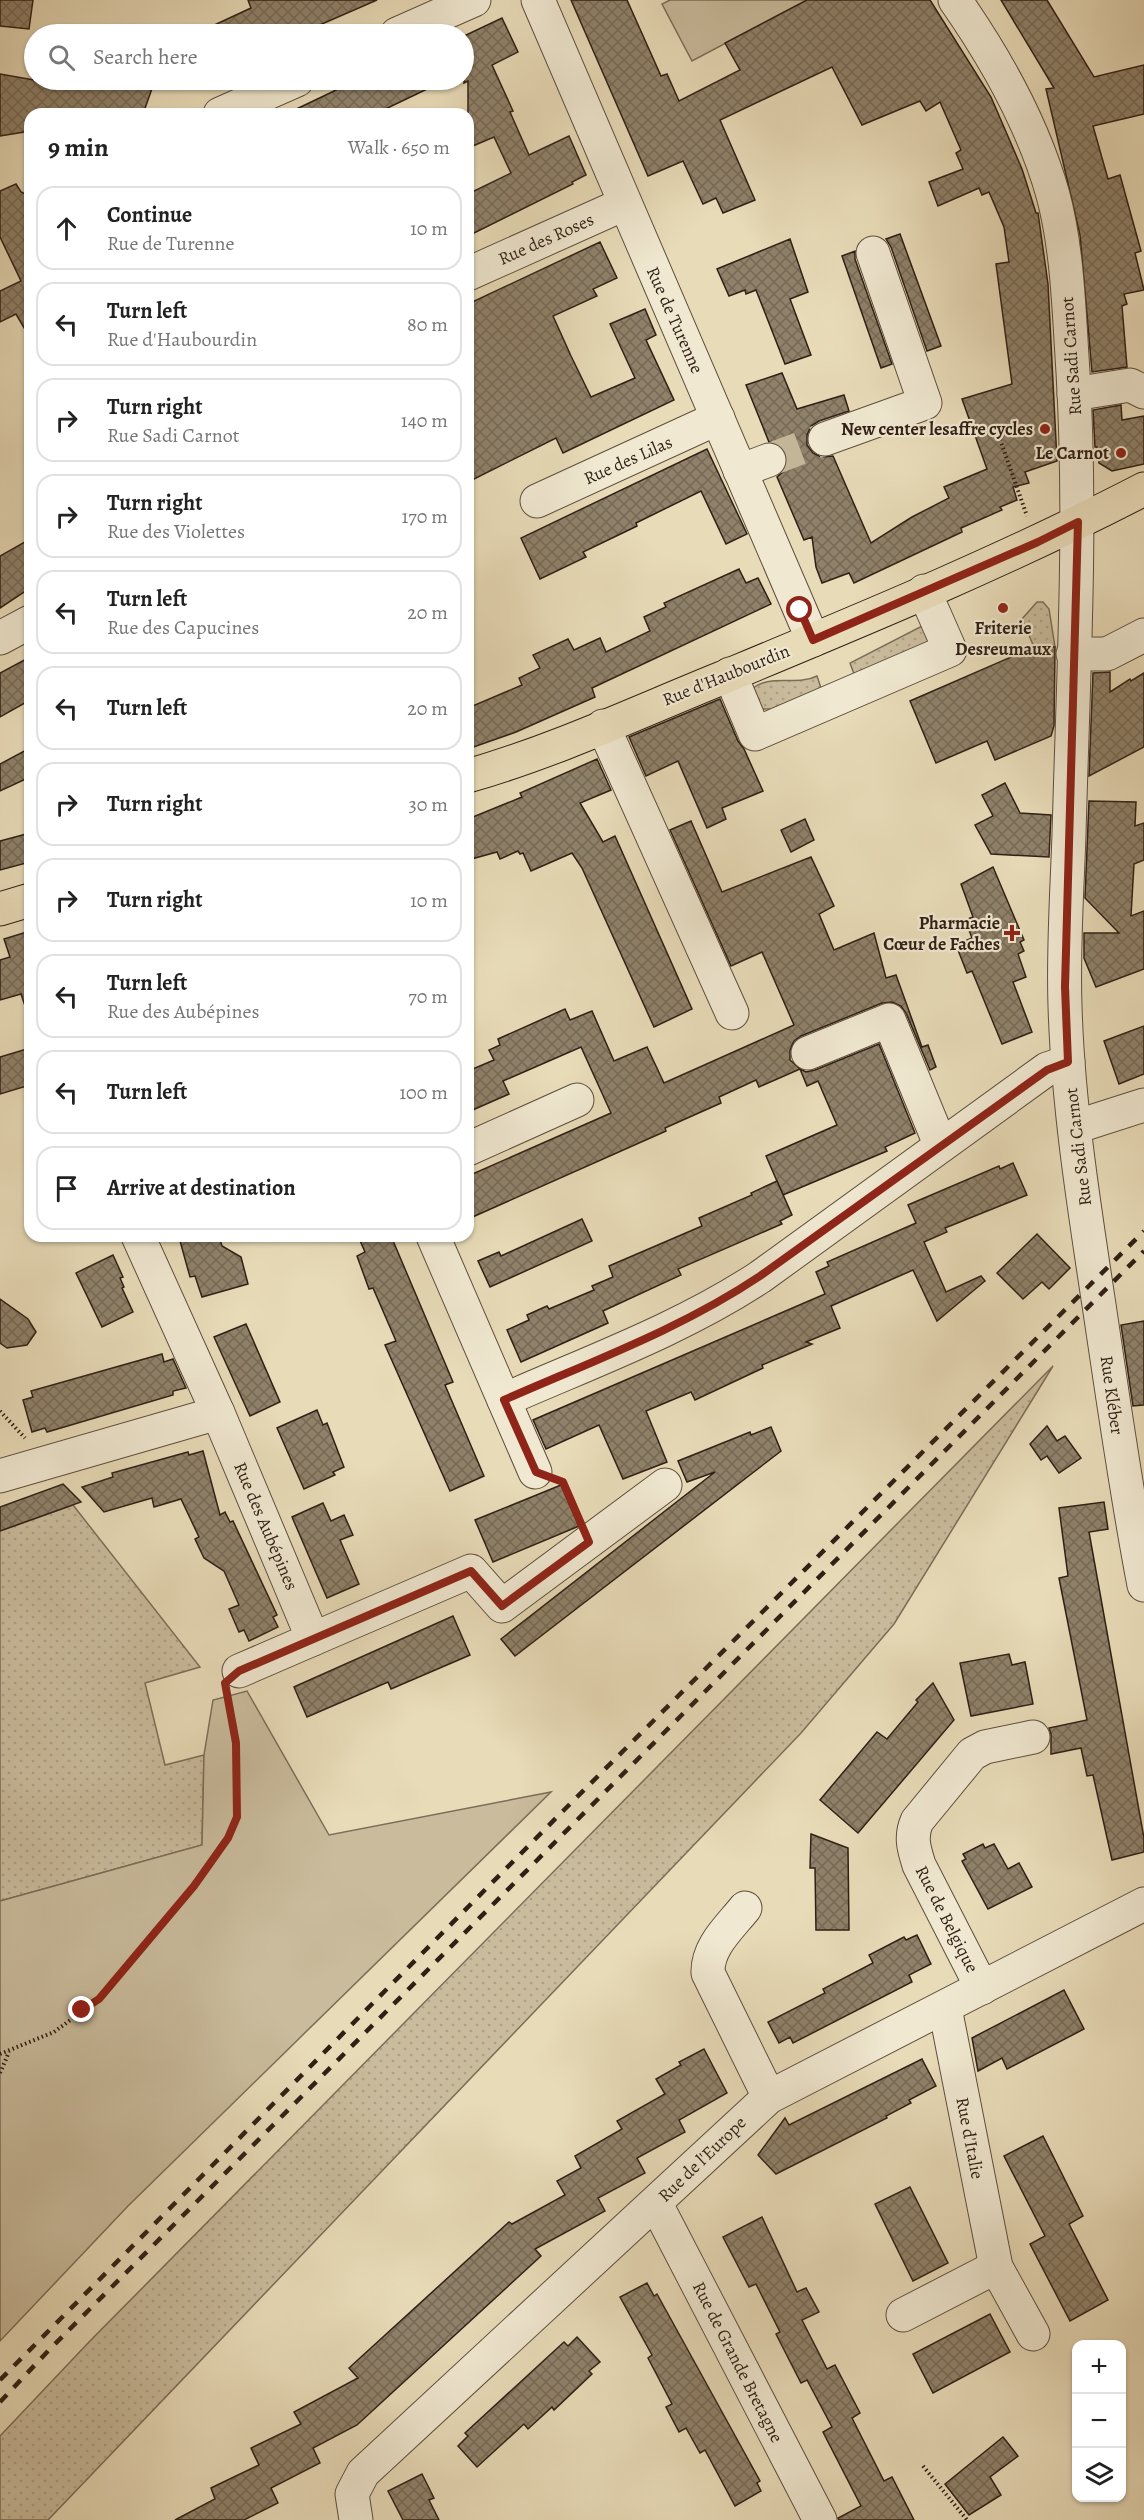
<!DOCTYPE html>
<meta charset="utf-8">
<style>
body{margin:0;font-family:Alegreya,serif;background:#f2f2f2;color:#222}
.controls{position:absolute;right:18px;bottom:18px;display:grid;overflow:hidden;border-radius:12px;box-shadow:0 2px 4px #0004}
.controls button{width:54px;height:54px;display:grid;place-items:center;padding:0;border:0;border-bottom:2px solid #e0e0e0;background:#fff;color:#222;font:30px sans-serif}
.stop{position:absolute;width:18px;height:18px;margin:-14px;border:4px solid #8f2418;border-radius:50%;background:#fff}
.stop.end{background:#8f2418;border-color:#fff;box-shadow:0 2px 6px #0008}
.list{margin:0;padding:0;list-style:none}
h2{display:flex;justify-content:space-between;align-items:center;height:78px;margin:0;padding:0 24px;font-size:26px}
h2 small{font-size:20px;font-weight:400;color:#767676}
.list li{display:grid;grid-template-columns:39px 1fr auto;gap:18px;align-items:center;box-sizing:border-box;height:84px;margin:0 12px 12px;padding:0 12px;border:2px solid #e0e0e0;border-radius:18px}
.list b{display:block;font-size:22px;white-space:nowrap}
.list p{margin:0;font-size:20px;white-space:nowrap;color:#767676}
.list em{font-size:20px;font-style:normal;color:#767676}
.icon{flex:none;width:33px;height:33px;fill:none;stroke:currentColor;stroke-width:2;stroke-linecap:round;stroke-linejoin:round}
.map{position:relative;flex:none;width:1144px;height:2520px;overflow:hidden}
.search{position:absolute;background:#fff;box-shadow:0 2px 4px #0004;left:24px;top:24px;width:450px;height:66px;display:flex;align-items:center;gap:15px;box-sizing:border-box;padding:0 21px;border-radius:33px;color:#767676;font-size:22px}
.panel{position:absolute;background:#fff;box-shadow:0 2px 4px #0004;left:24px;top:108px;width:450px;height:1134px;border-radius:18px}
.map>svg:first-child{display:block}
.grass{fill:url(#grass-dots);stroke:#7c6d58;stroke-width:1.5}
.park{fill:#c9bb9c;stroke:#7c6d58;stroke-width:1.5}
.building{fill:url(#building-cross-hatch);stroke:#2f1f15;stroke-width:1.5}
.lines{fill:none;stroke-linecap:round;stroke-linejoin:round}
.minor-tunnel{stroke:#c3b597;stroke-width:33;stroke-dasharray:33 16;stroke-linecap:butt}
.minor-casing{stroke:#5d4e3e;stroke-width:35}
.major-casing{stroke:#2f1f15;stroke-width:35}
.path{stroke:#2f1f15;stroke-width:4;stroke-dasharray:1.5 3;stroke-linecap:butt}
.minor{stroke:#f0e8d1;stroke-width:33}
.major{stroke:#e8dbb8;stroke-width:33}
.rail{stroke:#2f1f15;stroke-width:4.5;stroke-dasharray:10 10;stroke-linecap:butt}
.route{stroke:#8f2418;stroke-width:8}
.poi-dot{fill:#8f2418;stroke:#f0e8d1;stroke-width:2}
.labels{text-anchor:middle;stroke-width:4.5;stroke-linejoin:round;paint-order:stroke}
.street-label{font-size:18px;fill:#2f1f15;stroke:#f0e8d1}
.poi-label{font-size:18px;font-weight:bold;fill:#2f1f15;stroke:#f0e8d1;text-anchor:end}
</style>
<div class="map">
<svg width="1144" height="2520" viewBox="0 0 1144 2520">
<defs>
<pattern id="grass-dots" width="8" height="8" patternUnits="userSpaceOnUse" patternTransform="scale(1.5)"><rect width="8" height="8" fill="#c9bb9c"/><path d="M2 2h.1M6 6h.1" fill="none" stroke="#ada086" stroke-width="1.8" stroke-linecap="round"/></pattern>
<pattern id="building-cross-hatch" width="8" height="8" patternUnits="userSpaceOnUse" patternTransform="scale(1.5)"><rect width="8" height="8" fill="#8f816a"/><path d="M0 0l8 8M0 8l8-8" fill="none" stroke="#756956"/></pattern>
</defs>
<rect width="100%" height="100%" fill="#e8dbb8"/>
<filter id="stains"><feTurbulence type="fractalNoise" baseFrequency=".00333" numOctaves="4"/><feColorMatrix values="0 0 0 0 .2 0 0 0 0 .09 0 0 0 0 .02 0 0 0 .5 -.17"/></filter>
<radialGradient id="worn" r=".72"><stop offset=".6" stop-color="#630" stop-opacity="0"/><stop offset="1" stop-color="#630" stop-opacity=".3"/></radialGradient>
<!-- grass -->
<g class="grass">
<polygon points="1037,602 1043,602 1049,609 1055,647 1034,647 1022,619"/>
<polygon points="926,624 933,640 854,674 850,663"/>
<path d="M817,676L821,688L772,709H762L750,691C768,672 796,687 817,676Z"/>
<polygon points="1053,1366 894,1624 801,1733 48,2520 0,2520 0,2436 89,2342"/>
<polygon points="73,1505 200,1667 145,1683 165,1765 204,1755 202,1845 0,1901 0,1531"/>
</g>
<!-- park -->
<g class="park">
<polygon points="670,0 807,0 692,61 662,4"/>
<polygon points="247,1691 329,1835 551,1792 128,2206 0,2341 0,1901 202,1845 204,1755 213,1700"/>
</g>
<!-- building -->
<g class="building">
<polygon points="0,0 33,0 29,29 0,26"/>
<polygon points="248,0 377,0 299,34 195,34 251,8"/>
<polygon points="571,0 627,0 661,76 667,74 679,101 740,70 725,43 807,0 930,0 991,97 1022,169 1036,213 1038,213 1048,284 1057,461 1025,472 1029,483 1013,487 1017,500 1000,507 1002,510 961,528 962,532 854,583 849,573 822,583 816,567 812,537 804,540 777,477 784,471 787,464 786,453 780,445 769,442 746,385 782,373 797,409 844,395 849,411 819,421 811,426 807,435 807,445 813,453 821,457 833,456 871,543 912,517 949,498 944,487 987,469 962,399 1012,384 996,264 1009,262 1004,227 989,192 982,195 979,188 938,206 929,182 963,169 956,153 961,150 940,102 926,111 920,101 862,125 832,67 720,120 755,200 723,213 716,198 703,204 683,161 648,176"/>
<polygon points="1001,0 1047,0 1094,77 1144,65 1144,114 1093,126 1108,179 1120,175 1141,251 1135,253 1144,290 1124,294 1127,304 1122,306 1127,367 1092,372 1080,235 1046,89 1054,88"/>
<polygon points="502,18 518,52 492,65 513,111 510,112 529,155 569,136 586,175 572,182 573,184 468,236 468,194 511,173 494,137 468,148 468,81 464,83 464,36"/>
<polygon points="0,74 34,80 155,80 143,114 30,114 30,131 0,136"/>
<polygon points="357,80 446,80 375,114 286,114"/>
<polygon points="16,184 21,192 30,196 30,338 16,314 0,322 0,291 21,281 0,237 0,191"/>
<polygon points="900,234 941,346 927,351 891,247 886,239"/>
<polygon points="790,239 808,292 790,299 811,355 785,364 756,290 746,294 745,290 729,296 717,269"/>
<polygon points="600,242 617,278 593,289 597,296 553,316 571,356 591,397 635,378 610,324 645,309 656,335 646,340 674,400 563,453 556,438 468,482 468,304"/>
<polygon points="855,251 855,259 892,364 881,368 842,256"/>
<polygon points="1121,405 1122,420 1144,416 1144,464 1112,471 1099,463 1097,447 1095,447 1093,410"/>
<polygon points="707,449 747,534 726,544 701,491 636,523 637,526 583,552 586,557 540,579 521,538"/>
<polygon points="30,539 30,588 0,608 0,556"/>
<polygon points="739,569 746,583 758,578 771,604 592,688 595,697 516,732 468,749 468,708 522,685 519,678 540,668 533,655 568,639 574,650 600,638 606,652 650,631 644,617 666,607 664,603"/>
<polygon points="1034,647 1055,647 1054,726 1051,736 995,760 987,741 936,763 910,701"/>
<polygon points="30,657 30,700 0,717 0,673"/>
<polygon points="1110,672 1110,692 1130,679 1131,681 1144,673 1144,747 1089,776 1093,673"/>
<polygon points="720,699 738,741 744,749 763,791 722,808 726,819 707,828 678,761 646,776 629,737"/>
<polygon points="30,748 30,777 0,791 0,764"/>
<polygon points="597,759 611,790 580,803 603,842 615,836 692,1009 654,1027 582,868 572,853 531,871 523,853 520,854 518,851 500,859 497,852 468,860 468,819 522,797 520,793"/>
<polygon points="1005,783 1020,813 1051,815 1049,857 991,854 975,825 993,816 982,795"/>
<polygon points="1089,801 1136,802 1135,826 1144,823 1144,860 1134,864 1131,916 1144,911 1144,969 1096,987 1084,958 1084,933 1119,933 1085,898"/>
<polygon points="805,819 814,840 791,852 781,830"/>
<polygon points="691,821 722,892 811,857 834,906 819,914 834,950 874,933 886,978 896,975 922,1047 928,1045 936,1067 930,1070 906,1013 901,1006 892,1002 882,1003 801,1036 794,1041 790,1050 790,1060 800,1069 759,1087 756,1080 719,1097 721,1103 665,1128 666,1131 468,1219 468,1176 611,1113 581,1047 503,1081 509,1094 468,1112 468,1071 494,1060 489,1050 500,1045 498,1039 565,1009 570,1020 592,1011 614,1061 647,1047 664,1083 794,1025 762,952 731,966 670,830"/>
<polygon points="30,833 30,862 0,870 0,841"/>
<polygon points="993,867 1024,940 1020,942 1024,951 1018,954 1026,977 1013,982 1032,1032 1002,1044 972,971 967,973 956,945 972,938 965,920 973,917 961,884"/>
<polygon points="30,931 30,1005 25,1006 21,994 0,1000 0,960 10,957 4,939"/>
<polygon points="1144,1026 1144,1074 1119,1084 1104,1041"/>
<polygon points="879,1044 915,1133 885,1147 887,1151 783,1195 766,1156 837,1125 818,1081 807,1086 800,1069 806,1072 815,1070"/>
<polygon points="30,1048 30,1085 0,1094 0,1057"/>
<polygon points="1013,1163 1027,1195 945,1228 947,1232 924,1242 946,1292 981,1276 985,1281 937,1321 913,1270 831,1306 840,1328 806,1342 812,1344 762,1365 763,1368 695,1400 691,1392 646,1411 667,1462 623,1479 599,1425 546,1449 533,1420 825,1294 816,1272 829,1266 827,1262 916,1223 908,1205 999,1166 1000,1169"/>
<polygon points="777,1181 792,1215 780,1221 782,1224 678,1269 681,1275 603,1311 608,1323 521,1362 507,1330 529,1320 527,1315 547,1306 549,1309 594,1290 592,1286 613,1277 609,1266 702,1226 699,1218 752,1195 751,1193"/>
<polygon points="582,1219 592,1241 490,1287 478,1261 499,1252 501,1256"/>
<polygon points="1037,1234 1070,1268 1049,1289 1042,1282 1023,1299 997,1273"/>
<polygon points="198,1236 219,1236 222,1246 241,1257 248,1284 202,1297 195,1276 190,1277 180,1241"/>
<polygon points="358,1236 391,1236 453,1382 445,1385 484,1476 450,1491 385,1345 396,1341 373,1288 369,1289 357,1256 365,1252"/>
<polygon points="113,1255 123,1277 120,1278 124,1287 122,1288 133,1312 102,1327 76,1273"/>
<polygon points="0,1299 28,1319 36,1332 27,1345 7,1348 0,1343"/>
<polygon points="1144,1321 1144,1405 1133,1406 1121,1325"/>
<polygon points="246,1324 280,1402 250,1416 214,1337"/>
<polygon points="162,1354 164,1362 173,1359 186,1388 173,1391 173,1395 47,1432 45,1428 32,1432 23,1400 33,1397 31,1391"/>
<polygon points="317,1410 323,1425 327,1423 344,1467 333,1472 335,1475 304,1489 277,1428"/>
<polygon points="1047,1426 1057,1441 1065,1436 1081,1458 1059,1473 1047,1456 1041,1460 1030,1444"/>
<polygon points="771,1427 781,1451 515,1656 501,1639 715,1472 687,1482 678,1461 750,1432 751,1435"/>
<polygon points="203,1451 220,1515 225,1512 230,1522 233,1521 277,1615 273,1617 278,1627 249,1641 244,1630 239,1632 229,1609 239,1605 224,1571 204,1558 195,1539 199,1537 181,1499 154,1507 152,1498 104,1512 82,1487 113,1477 112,1473 188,1452 189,1455"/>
<polygon points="63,1484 81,1502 0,1531 0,1507"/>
<polygon points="561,1485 579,1526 493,1562 475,1520"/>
<polygon points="1104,1502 1108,1529 1089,1532 1144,1838 1144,1852 1112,1860 1093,1775 1087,1776 1081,1748 1051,1754 1051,1734 1049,1728 1087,1720 1059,1578 1068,1576 1059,1508"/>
<polygon points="323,1503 331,1521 344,1515 353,1535 340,1540 359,1584 327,1598 292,1517"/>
<polygon points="453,1616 470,1655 391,1689 388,1682 307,1717 294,1687"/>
<polygon points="1009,1654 1012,1665 1025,1662 1033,1704 971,1716 960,1663"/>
<polygon points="933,1683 954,1720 858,1833 820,1800 877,1732 887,1739 918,1702 916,1700"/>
<polygon points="811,1834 848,1848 849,1930 816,1930 815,1868 810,1868"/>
<polygon points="983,1844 985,1848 994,1844 1008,1869 1019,1863 1032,1887 988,1909 962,1861 966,1859 963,1854"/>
<polygon points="917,1935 931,1964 909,1975 912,1982 793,2043 790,2037 779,2043 768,2022 825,1993 823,1989 873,1963 869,1955 904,1937 906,1940"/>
<polygon points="1064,1990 1084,2029 1007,2069 1002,2058 978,2071 972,2038"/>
<polygon points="704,2049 727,2093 679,2120 685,2132 637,2158 645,2173 598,2198 605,2211 535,2249 541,2256 357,2425 313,2448 320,2463 271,2488 278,2503 244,2520 175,2520 215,2499 211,2488 259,2465 251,2448 301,2424 294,2412 358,2378 349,2368 509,2222 512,2224 565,2195 557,2181 581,2168 575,2156 622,2129 617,2121 665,2094 656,2079 681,2065 679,2062"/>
<polygon points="922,2059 936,2086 909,2100 911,2103 886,2116 887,2118 776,2174 758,2155 785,2118 789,2125"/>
<polygon points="1043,2136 1083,2216 1069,2224 1108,2300 1070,2321 1030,2244 1045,2236 1004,2156"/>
<polygon points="910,2187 948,2263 913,2281 875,2204"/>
<polygon points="762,2217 797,2292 806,2288 819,2312 802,2320 827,2369 835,2365 860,2413 852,2418 884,2481 892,2477 914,2520 839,2520 838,2518 861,2506 823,2432 832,2427 807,2380 801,2383 776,2334 780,2332 756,2284 749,2287 723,2237"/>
<polygon points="647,2283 654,2296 657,2294 760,2481 757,2483 761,2491 735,2506 705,2450 700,2453 686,2428 679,2432 666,2407 672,2404 648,2358 652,2355 620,2297"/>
<polygon points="990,2314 1010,2352 933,2393 913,2354"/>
<polygon points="577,2337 600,2362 589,2371 592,2374 554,2410 552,2407 528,2429 524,2424 477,2467 458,2446 468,2436 465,2433 564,2342 568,2346"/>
<polygon points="1003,2437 1018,2456 990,2477 1001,2495 969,2515 945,2484"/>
<polygon points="422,2474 434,2498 429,2500 439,2520 403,2520 388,2491"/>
</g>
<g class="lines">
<!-- minor-tunnel -->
<polyline class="minor-tunnel" points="769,460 825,439"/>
<defs>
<g id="minor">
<polyline points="538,0 813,640"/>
<path d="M955,0C997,60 1033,124 1053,195C1068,251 1069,314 1073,372C1082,527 1073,681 1069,835C1067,892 1063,949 1065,1006C1068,1106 1084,1206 1099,1305C1113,1398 1126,1492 1144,1585"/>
<polyline points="397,34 474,0"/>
<polyline points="220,114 297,80"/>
<polyline points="468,274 624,204"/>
<polyline points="1074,394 1130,385 1144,392"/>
<polyline points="825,439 925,403 873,253"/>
<polyline points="740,471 769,460"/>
<polyline points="537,501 718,418"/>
<polyline points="0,638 30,622"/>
<polyline points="1073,654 1107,654 1144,635"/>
<polyline points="730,674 755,734 950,650 924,591"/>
<polyline points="603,726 732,1013"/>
<polyline points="808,1053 889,1020 940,1144"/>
<polyline points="1075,1127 1144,1105"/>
<polyline points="468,1149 577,1100"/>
<polyline points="138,1236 218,1413"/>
<polyline points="433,1236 535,1472"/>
<path d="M504,1400C590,1362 681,1329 760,1277L1047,1069L1068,1062"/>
<polyline points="0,1476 218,1413 313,1639 471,1571 502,1606 665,1485"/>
<polyline points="239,1671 313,1639"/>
<path d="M745,1908C729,1928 707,1947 708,1973L769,2097"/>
<path d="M982,1988L919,1865C914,1849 910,1837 917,1821L972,1754L985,1747L1033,1737"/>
<polyline points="945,2008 996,2267 1033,2334"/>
<polyline points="656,2204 820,2520"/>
<polyline points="903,2315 996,2267"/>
<polyline points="356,2520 352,2494 363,2473 769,2097 1144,1904"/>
</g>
<g id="major">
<path d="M468,776C555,751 638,712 722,678C864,619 1007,560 1144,489"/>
<polyline points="0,909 30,900"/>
</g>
</defs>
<!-- minor casing -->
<use href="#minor" class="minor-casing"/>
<!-- major casing -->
<use href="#major" class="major-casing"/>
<!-- path -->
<g class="path">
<polyline points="997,431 1027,516"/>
<polyline points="0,1411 25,1438"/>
<polyline points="562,1481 577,1515"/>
<polyline points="0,2054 54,2032 99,1999 193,1886 228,1838 237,1817 238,1784 236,1743 228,1697"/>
<polyline points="0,2073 9,2052"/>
<polyline points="923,2466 967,2520"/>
</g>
<!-- minor -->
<use href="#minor" class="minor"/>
<!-- major -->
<use href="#major" class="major"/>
<!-- rail -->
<g class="rail">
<polyline points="0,2380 564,1810 1144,1231"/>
<polyline points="0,2402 49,2350 1144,1251"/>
</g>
</g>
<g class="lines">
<!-- route -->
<path class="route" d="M82,2010L99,1999L194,1886L228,1838L237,1817L236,1743L225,1683L239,1671L471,1571L502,1606L589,1542L563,1482L536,1472L504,1400C590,1362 681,1329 760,1276L1047,1070L1068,1062L1065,987L1078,522L1038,542L813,640L800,610"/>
</g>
<!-- markers -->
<g class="poi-dot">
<circle cx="1045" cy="429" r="6"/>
<circle cx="1121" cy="453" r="6"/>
<circle cx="1003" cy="608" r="6"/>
<path d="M1009 924h6v6h6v6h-6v6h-6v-6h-6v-6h6z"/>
</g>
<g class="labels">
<!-- street labels -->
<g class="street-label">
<text transform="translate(546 239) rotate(-24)" y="6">Rue des Roses</text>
<text transform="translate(675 320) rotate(66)" y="6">Rue de Turenne</text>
<text transform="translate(1071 356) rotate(-94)" y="6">Rue Sadi Carnot</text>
<text transform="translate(628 460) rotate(-24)" y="6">Rue des Lilas</text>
<text transform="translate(726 675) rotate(-22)" y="6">Rue d'Haubourdin</text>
<text transform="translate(1078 1147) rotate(-97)" y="6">Rue Sadi Carnot</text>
<text transform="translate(1112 1395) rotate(82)" y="6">Rue Kléber</text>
<text transform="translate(266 1526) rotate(67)" y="6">Rue des Aubépines</text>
<text transform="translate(947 1919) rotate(63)" y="6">Rue de Belgique</text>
<text transform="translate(970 2138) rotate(79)" y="6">Rue d'Italie</text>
<text transform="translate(702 2159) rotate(-44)" y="6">Rue de l'Europe</text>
<text transform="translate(738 2362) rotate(63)" y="6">Rue de Grande Bretagne</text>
</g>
<!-- poi labels -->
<g class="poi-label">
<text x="1033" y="435">New center lesaffre cycles</text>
<text x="1109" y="459">Le Carnot</text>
<text x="1003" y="634" text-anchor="middle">Friterie<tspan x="1003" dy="21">Desreumaux</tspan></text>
<text x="1000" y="929">Pharmacie<tspan x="1000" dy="21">Cœur de Faches</tspan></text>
</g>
</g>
<rect width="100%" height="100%" filter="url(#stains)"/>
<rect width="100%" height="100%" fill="url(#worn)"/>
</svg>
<div class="controls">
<button>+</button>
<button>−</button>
<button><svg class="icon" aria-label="layers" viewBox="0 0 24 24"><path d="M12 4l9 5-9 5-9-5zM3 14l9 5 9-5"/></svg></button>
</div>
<div class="stop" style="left:800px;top:610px"></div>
<div class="stop end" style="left:82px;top:2010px"></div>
<div class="search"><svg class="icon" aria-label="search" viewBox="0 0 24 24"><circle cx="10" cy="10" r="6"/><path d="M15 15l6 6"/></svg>Search here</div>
<section class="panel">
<h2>9 min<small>Walk · 650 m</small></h2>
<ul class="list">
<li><svg class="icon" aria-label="ahead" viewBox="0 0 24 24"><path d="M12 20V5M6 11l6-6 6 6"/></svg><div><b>Continue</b><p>Rue de Turenne</p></div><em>10 m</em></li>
<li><svg class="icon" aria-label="left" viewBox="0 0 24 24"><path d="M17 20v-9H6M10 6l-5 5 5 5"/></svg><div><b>Turn left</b><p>Rue d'Haubourdin</p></div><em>80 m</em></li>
<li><svg class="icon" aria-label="right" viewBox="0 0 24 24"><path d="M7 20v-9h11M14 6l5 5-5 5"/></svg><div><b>Turn right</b><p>Rue Sadi Carnot</p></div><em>140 m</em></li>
<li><svg class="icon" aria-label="right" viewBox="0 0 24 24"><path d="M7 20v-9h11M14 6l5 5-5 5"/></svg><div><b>Turn right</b><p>Rue des Violettes</p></div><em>170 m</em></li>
<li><svg class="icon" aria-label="left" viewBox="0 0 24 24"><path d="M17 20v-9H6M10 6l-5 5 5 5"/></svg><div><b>Turn left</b><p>Rue des Capucines</p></div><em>20 m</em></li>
<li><svg class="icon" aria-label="left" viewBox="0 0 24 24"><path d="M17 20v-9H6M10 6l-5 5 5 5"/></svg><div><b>Turn left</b></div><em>20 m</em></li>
<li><svg class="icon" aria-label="right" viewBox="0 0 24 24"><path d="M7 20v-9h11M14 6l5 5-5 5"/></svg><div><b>Turn right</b></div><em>30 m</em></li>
<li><svg class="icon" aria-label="right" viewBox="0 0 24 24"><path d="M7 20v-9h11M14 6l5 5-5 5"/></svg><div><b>Turn right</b></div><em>10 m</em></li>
<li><svg class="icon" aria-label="left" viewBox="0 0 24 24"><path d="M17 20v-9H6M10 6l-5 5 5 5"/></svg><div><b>Turn left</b><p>Rue des Aubépines</p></div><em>70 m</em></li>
<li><svg class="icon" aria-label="left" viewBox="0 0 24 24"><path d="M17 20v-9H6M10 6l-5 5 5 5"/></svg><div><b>Turn left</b></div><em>100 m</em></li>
<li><svg class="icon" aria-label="arrive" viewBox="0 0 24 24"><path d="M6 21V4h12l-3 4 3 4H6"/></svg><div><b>Arrive at destination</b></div></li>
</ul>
</section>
</div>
